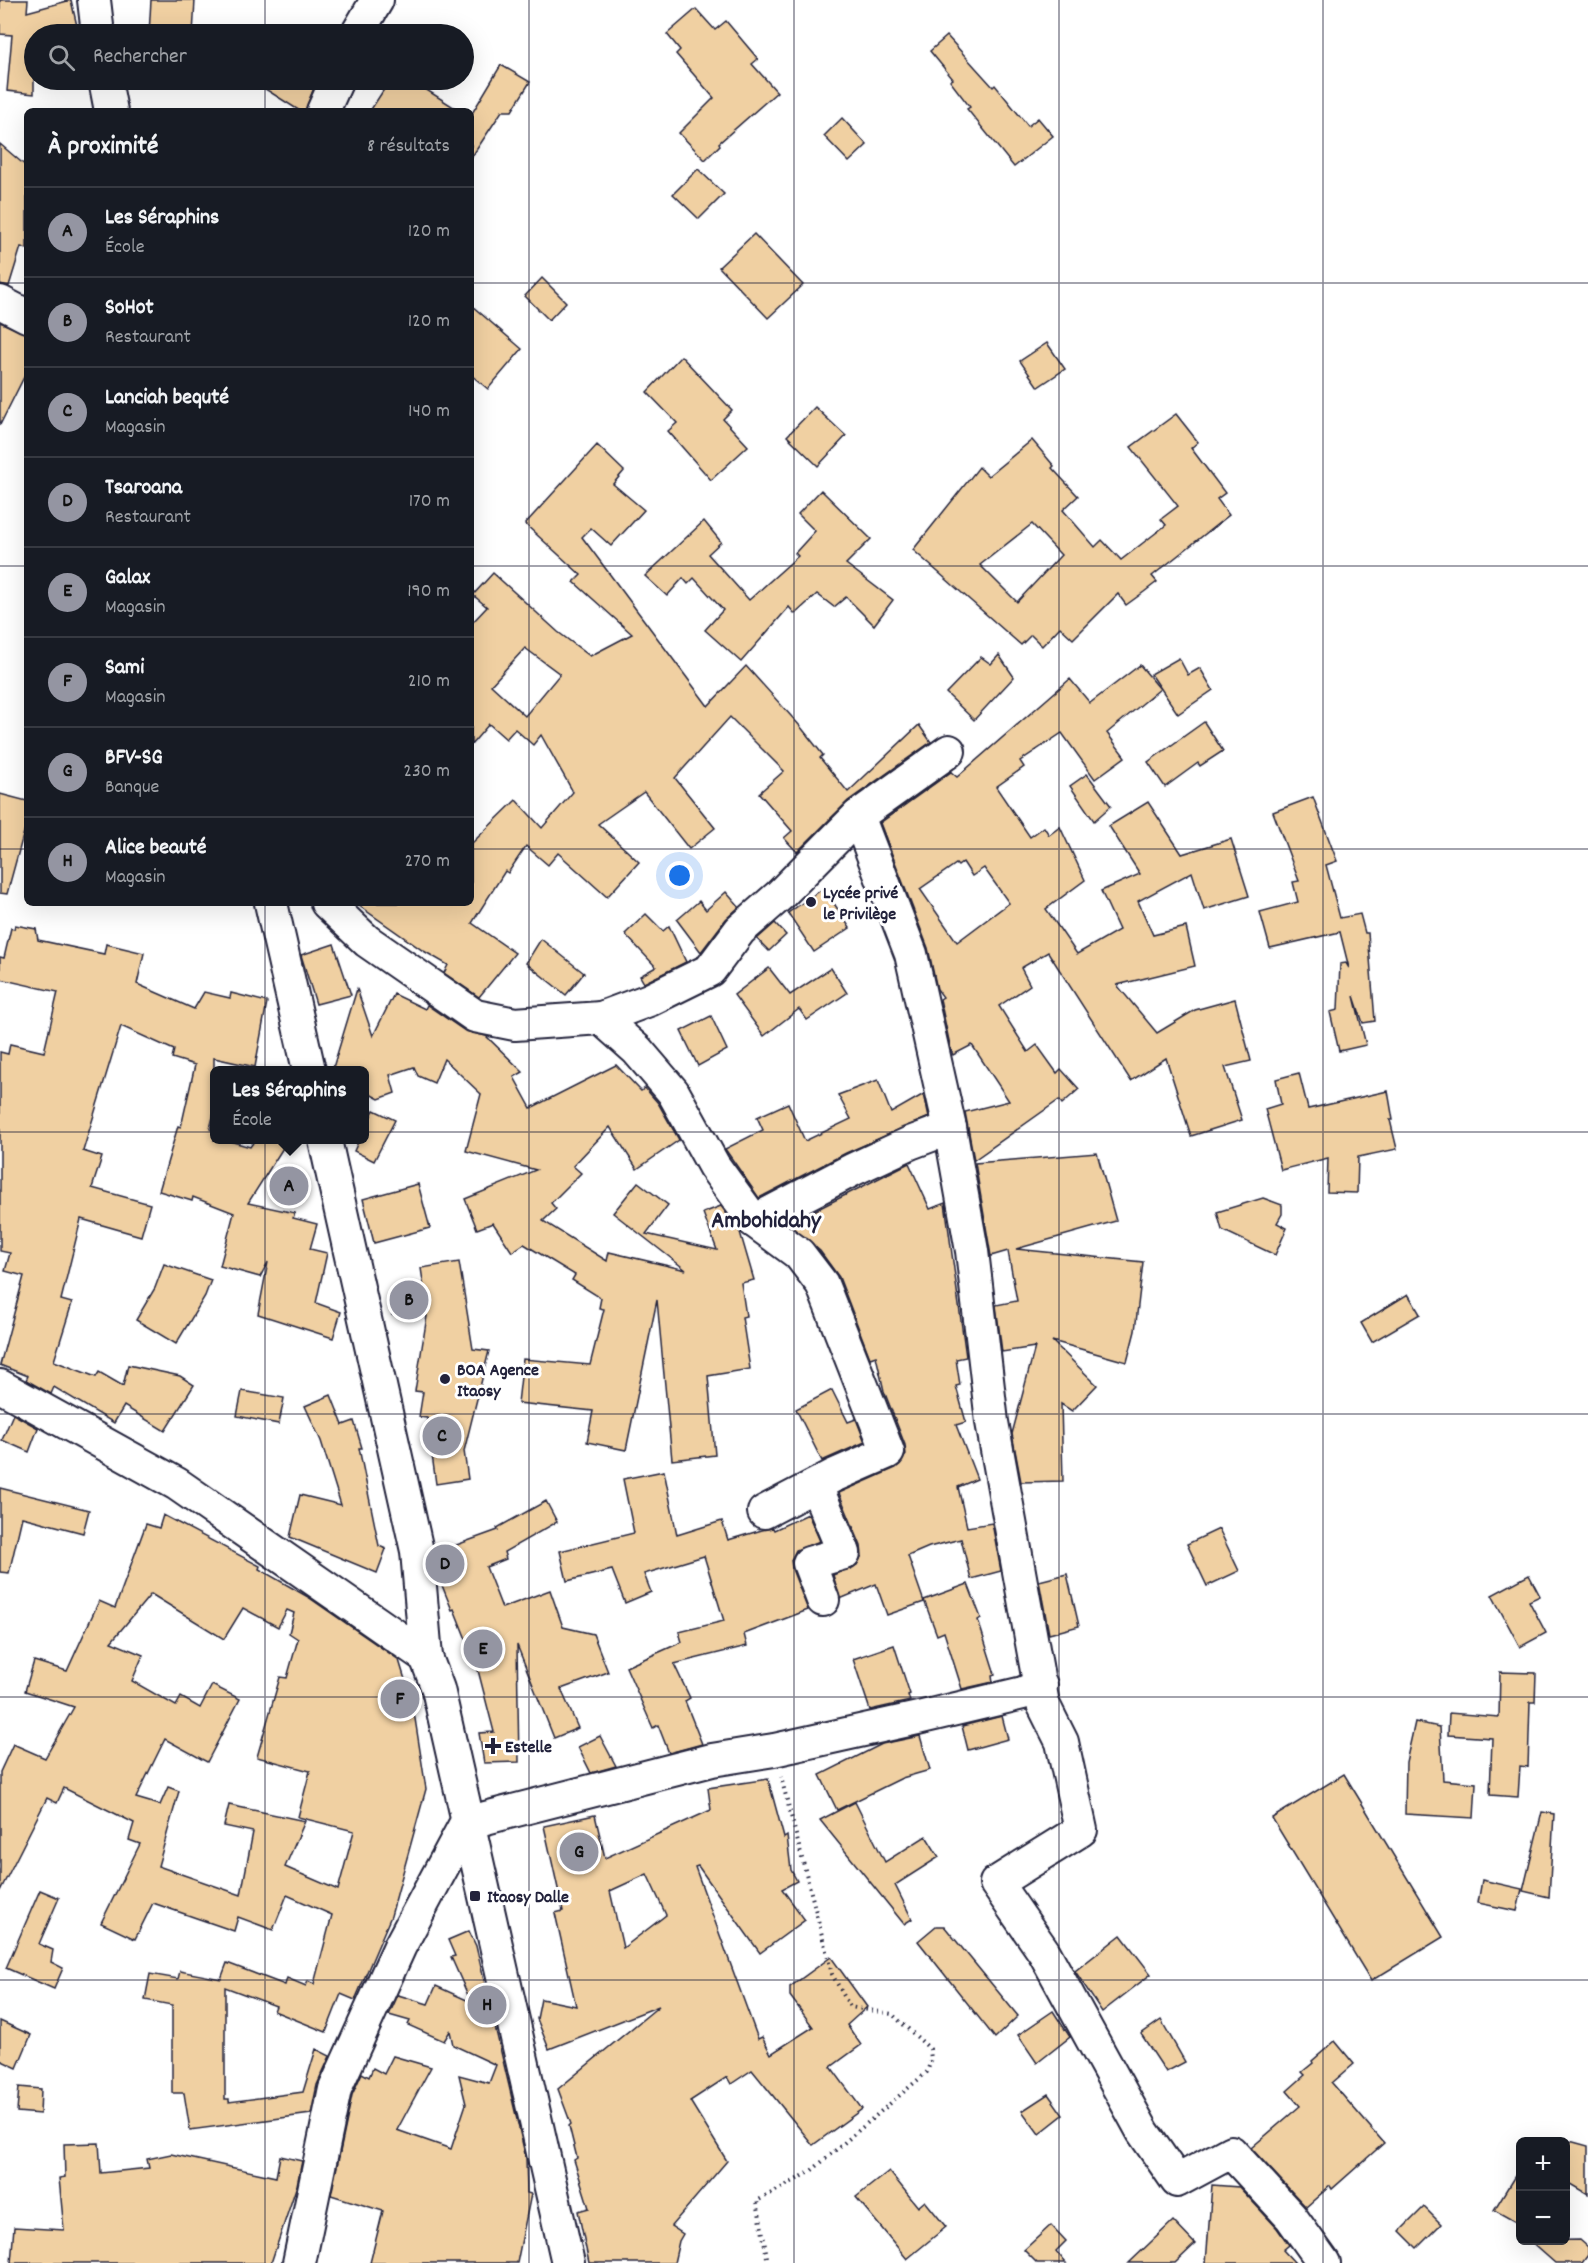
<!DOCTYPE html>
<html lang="fr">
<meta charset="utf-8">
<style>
body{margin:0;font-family:Dekko,sans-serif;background:#242831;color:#f1f3f6}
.controls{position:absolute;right:18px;bottom:18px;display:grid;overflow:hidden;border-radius:9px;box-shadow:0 6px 24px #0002}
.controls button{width:54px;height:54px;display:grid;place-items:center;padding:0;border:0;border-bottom:2px solid #363941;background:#171b24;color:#f1f3f6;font:30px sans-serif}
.you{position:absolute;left:680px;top:876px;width:21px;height:21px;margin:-15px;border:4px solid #fff;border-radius:50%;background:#1a73e8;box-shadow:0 0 0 9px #1a73e833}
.badge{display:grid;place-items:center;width:39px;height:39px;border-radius:50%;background:#9495a2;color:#111;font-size:20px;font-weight:700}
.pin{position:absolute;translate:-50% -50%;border:3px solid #fff;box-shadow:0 2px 6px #0006}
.popup{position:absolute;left:210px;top:1066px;width:159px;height:78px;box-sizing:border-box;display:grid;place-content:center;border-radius:9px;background:#171b24;filter:drop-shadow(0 2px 4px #0005);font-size:20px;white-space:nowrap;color:#9ea1a6}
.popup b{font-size:22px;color:#f1f3f6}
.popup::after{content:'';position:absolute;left:50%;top:100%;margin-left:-12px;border:12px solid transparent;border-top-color:#171b24}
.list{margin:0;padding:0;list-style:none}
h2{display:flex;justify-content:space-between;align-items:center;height:78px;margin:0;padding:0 24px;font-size:26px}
h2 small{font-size:20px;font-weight:400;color:#9ea1a6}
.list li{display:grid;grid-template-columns:39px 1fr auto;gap:18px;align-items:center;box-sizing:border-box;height:90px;padding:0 24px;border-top:2px solid #363941}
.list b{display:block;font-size:22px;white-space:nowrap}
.list p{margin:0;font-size:20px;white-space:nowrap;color:#9ea1a6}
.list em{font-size:20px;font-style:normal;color:#9ea1a6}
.icon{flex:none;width:33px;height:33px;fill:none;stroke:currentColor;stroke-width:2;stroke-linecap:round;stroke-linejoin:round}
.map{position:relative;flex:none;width:1588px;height:2263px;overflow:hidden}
.search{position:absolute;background:#171b24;box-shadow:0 6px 24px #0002;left:24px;top:24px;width:450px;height:66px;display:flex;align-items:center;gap:15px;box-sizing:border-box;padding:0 21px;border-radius:33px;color:#9ea1a6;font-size:22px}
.panel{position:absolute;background:#171b24;box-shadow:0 6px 24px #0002;left:24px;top:108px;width:450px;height:798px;border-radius:9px}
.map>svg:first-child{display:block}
.building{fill:#f0d0a2;stroke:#22223b;stroke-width:1.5;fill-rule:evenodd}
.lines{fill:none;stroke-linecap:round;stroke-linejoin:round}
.minor-casing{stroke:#22223b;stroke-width:36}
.path{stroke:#22223b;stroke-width:4;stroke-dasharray:1.5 4.5;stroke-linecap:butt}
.minor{stroke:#fff;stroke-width:32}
.grid{fill:none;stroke:#22223b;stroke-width:1.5;stroke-opacity:0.55}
.poi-dot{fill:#22223b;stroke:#fff;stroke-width:2}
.labels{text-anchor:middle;stroke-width:6;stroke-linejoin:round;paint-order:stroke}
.poi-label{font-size:18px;font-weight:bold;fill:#22223b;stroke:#fff;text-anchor:start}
.district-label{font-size:24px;font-weight:bold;fill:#22223b;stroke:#fff}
</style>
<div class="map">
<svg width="1588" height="2263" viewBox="0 0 1588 2263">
<rect width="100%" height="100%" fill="#fff"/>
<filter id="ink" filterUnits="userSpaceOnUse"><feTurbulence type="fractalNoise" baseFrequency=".0167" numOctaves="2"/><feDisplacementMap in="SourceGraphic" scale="12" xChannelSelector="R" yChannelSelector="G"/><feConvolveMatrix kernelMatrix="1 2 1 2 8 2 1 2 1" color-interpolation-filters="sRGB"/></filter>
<g filter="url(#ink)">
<!-- building -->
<g class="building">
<polygon points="0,0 28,0 27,12 71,0 77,26 34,34 34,94 7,91 12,35 0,34"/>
<polygon points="151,0 195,0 193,34 149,34"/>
<polygon points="696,9 715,30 726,21 758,59 752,64 777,92 719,143 720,145 705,160 679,133 714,98 676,54 680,50 667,34"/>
<polygon points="947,36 993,87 995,85 1028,126 1038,118 1053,136 1014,167 967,109 970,107 950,81 953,79 930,51"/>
<polygon points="501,65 530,82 512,111 502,111 471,158 471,115"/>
<polygon points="251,80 317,80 305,111 300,111"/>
<polygon points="390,80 411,80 460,111 370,111"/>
<polygon points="842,118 867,145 849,162 824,136"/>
<polygon points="0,144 27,167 27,249 21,247 9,286 0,284"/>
<polygon points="698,169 724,194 699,219 673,194"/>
<polygon points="754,234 803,285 768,318 719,267"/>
<polygon points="542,278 566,302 549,320 525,296"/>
<polygon points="471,305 522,349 488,389 471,375"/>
<polygon points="0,322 27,334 27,371 0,425"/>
<polygon points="1047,343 1065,369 1038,387 1020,361"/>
<polygon points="681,356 732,410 723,419 748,446 711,480 668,431 677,423 647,392"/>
<polygon points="815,407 846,436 818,466 787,436"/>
<path d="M1176,414L1198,442L1191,448L1225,493L1217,499L1229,515L1152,576L1157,582L1144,592L1126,605L1118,594L1073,639L1060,627L1042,646L1031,635L1021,645L913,550L979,467L988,476L1032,440L1054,466L1052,468L1078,496L1063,510L1095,547L1102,540L1121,560L1166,525L1161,519L1178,506L1131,447ZM1032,524L1061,555L1017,602L980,565Z"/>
<path d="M597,445L624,471L613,484L644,510L611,546L591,528L582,537L708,706L746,666L800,726L823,755L820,758L848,792L919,725L931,742L848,801L797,852L784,838L792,831L759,793L784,771L730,717L675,778L715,828L689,849L644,792L598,824L639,862L607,897L558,853L548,865L526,846L508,873L505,871L472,923L515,953L479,997L444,973L448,965L422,950L355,903H471V844L516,800L542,828L573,792L541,735L533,745L515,729L506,739L489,724L471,745V624L487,607L473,595L493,573L558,632L590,656L632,634L574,582L581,575L525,524ZM525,648L560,674L525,716L491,685Z"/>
<polygon points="821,490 871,539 846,564 893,600 874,625 846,597 834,607 817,594 795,614 789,607 741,662 705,630 723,610 694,578 688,584 683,578 667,596 645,576 704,521 721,542 708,554 749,600 798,556 795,553 815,531 798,514"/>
<polygon points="999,655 1014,677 974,720 946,693 981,657 991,664"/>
<polygon points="1179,658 1188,675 1200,668 1213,690 1178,714 1151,674"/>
<path d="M1140,665L1160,689L1107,733L1125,757L1095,779L1062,733L1020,761L1024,767L996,787L1030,837L1044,827L1049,835L1060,827L1085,880L1046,909L1077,954L1119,930L1101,891L1140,874L1109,826L1148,802L1182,854L1231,839L1249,896L1204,910L1192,872L1138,901L1153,935L1186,927L1195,966L1117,985L1157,1033L1195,1010L1235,999L1251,1061L1225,1067L1242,1120L1191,1136L1166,1058L1131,1081L1048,952L1021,968L1030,985L999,1006L1028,1052L1037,1045L1057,1073L1061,1069L1079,1089L1062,1104L1059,1100L974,1160L965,1112L1009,1101L972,1045L953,1055L951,1050L940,999L943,997L937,989L928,948L880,823L951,772L957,777L1070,679L1090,703ZM963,862L972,876L984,868L1009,903L957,942L920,889L956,864L958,866Z"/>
<polygon points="1204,722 1223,751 1200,766 1198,763 1165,787 1148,762"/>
<polygon points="1087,774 1111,806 1094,821 1070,786"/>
<polygon points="0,794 27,801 27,821 7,894 0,893"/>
<polygon points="1313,797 1337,861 1326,865 1340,918 1360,914 1365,933 1368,933 1375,1021 1363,1023 1354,996 1366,1045 1339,1051 1330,1012 1338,1010 1340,964 1346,963 1349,968 1340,932 1270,948 1260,912 1298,902 1293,882 1299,881 1273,812"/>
<polygon points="824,888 850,928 814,952 788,913"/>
<polygon points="726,892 739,907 726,919 701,952 677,920 699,901 706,910"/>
<polygon points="646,914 663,931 669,926 686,962 644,983 640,976 656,967 625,934"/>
<polygon points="775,923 786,935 769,951 757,939"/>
<polygon points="15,925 36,929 38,940 104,954 106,944 144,953 137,984 194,1009 204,992 230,998 231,993 267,1002 255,1067 214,1058 214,1113 210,1129 214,1132 214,1140 226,1140 250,1147 255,1140 288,1140 248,1203 295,1213 293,1218 317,1224 310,1249 327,1253 316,1303 341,1312 333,1338 258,1314 268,1262 260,1277 220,1266 234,1213 193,1197 192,1201 159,1191 178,1126 181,1127 195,1065 172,1058 174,1050 121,1026 83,1151 102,1157 92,1188 150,1204 141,1236 81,1219 61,1300 72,1303 54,1361 96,1377 99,1372 123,1386 128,1365 180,1376 194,1385 165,1431 124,1406 114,1423 54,1387 51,1394 26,1380 28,1376 0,1365 24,1276 5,1271 10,1253 0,1251 0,1052 8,1054 10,1044 44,1052 58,992 0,979 0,957 4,958 11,928 14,929"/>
<polygon points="541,939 584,973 566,995 526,963"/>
<polygon points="334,944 351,995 316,1004 301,955"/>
<polygon points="769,968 790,995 831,968 847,993 807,1020 799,1009 764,1036 734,995"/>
<polygon points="357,989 373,1036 394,994 425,1009 427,1005 465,1031 486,1036 523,1072 514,1077 531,1108 616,1065 641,1091 645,1088 658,1103 679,1140 637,1169 610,1127 573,1166 581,1173 551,1203 556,1209 543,1221 607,1261 609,1252 686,1270 613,1213 638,1182 668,1205 646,1234 717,1250 703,1213 721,1206 740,1232 754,1280 741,1283 746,1316 742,1317 750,1369 708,1376 715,1455 672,1460 657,1300 626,1450 587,1442 593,1411 518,1403 523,1359 590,1365 604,1309 599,1308 601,1298 572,1280 575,1275 524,1244 512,1252 493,1223 477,1229 465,1199 536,1170 466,1151 481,1094 444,1059 434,1083 418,1076 414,1067 390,1075 395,1093 379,1099 364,1091 364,1071 332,1071"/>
<polygon points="711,1016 727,1050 698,1066 681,1031"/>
<polygon points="1299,1073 1308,1109 1388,1091 1393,1120 1390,1120 1397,1149 1358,1157 1357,1193 1327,1192 1328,1158 1281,1170 1265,1109 1281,1104 1276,1079"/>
<polygon points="878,1080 891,1113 924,1094 929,1117 846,1153 759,1198 725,1149 763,1130 757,1117 788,1103 805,1141 851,1119 838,1095"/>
<polygon points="374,1110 395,1120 374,1161 354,1151 359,1140 364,1140 364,1130"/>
<polygon points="1097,1153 1116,1221 1016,1249 1143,1262 1135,1331 1127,1362 1052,1341 1097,1385 1072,1411 1061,1404 1063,1481 1021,1482 1012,1434 1035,1347 1002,1352 996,1305 1017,1301 1008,1251 991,1256 975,1163"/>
<polygon points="909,1163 930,1209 945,1203 966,1357 956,1359 960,1385 956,1386 966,1422 956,1425 977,1479 958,1487 967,1527 992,1523 1001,1571 971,1579 961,1539 929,1547 908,1556 924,1602 887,1615 876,1584 840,1599 833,1575 857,1565 862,1555 861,1546 839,1493 896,1468 906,1455 905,1445 884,1391 876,1356 870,1358 839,1277 820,1251 788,1224"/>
<polygon points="418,1184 430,1228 374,1243 363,1199"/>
<polygon points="1263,1198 1282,1205 1282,1214 1277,1223 1287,1228 1275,1255 1222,1230 1217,1212"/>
<polygon points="459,1262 473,1349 489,1351 464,1451 468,1479 436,1484 427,1418 419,1417 423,1392 415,1391 427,1316 392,1315 393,1288 424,1288 421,1268"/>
<polygon points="164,1264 211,1280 205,1296 176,1344 136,1320 155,1288"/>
<polygon points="1408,1294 1420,1314 1372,1342 1361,1323"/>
<polygon points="832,1390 848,1422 856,1419 865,1442 822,1461 796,1409"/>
<polygon points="242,1391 284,1398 279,1424 237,1416"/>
<polygon points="331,1395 343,1425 354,1421 362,1448 359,1448 379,1546 386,1549 377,1573 290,1537 300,1495 341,1505 321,1441 305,1406"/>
<polygon points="13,1414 38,1428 29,1452 2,1440"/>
<polygon points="664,1471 677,1535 722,1521 728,1540 762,1530 773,1528 774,1530 808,1514 820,1541 796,1550 791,1560 792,1569 808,1610 744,1634 747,1646 674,1664 690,1698 685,1701 702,1744 669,1753 658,1725 653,1728 626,1667 682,1642 679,1632 724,1621 704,1556 644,1574 651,1592 625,1603 612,1570 567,1581 560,1551 634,1533 623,1479"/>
<polygon points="0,1488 89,1510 83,1533 22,1517 9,1573 0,1572"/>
<polygon points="546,1501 557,1522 504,1552 506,1559 486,1567 502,1608 550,1590 563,1627 593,1634 608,1672 561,1689 578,1728 554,1738 517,1645 519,1762 484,1763 479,1733 494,1732 471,1643 468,1644 454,1609 452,1610 437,1573 436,1557 448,1552 448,1548 498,1530 497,1528"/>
<path d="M163,1515L260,1566L259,1569L308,1597L399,1660L413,1706L426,1789L391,1916L355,2000L341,1994L326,2032L274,2011L276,2006L225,1987V2099H229V2102L303,2092L316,2049L330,2056L317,2085L311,2114L190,2130L184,2093H172V2005L145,2000L150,1974L178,1979L180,1971L221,1979L227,1963L285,1985L287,1978L306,1986L308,1981L314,1984L332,1915L287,1895L273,1930L238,1917L234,1931L153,1903L135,1939L101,1923L140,1844L129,1840L134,1823L64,1788L57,1803L47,1798L0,1891V1772L13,1744L45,1758L74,1707L25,1691L34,1661L67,1671L99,1601L115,1608L146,1524L159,1528ZM151,1594L224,1639L243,1608L278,1627L287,1610L294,1613L289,1633L298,1639L287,1678L280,1677L257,1757L310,1771L298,1817L354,1831L338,1890L285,1867L305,1821L229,1805L224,1826L253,1832L241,1895L158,1866L179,1791L168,1787L160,1805L136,1798L165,1739L207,1762L240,1699L212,1685L200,1708L181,1697L176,1706L132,1681L143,1655L111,1642Z"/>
<polygon points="1219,1529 1239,1571 1207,1586 1187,1544"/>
<polygon points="1067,1574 1079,1626 1049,1634 1039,1581"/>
<polygon points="1529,1575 1540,1596 1529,1601 1546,1633 1520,1647 1492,1595"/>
<polygon points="968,1584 981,1618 978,1620 995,1674 992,1675 993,1682 962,1689 944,1632 937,1635 924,1600"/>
<polygon points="894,1645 910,1694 908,1695 910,1701 870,1710 853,1659"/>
<polygon points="1500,1672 1536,1673 1535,1702 1530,1702 1528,1767 1520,1766 1518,1797 1490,1795 1492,1738 1448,1735 1449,1713 1499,1717"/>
<polygon points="1002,1716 1008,1739 968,1750 962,1726"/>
<polygon points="1415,1722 1440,1727 1443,1780 1476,1783 1474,1818 1405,1814 1406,1762"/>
<polygon points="600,1736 616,1766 591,1773 578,1747"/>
<polygon points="920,1736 930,1770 902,1778 837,1810 820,1775 882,1744"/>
<polygon points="1344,1774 1443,1937 1371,1981 1272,1818"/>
<path d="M768,1779L784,1838L787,1836L791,1870L797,1881L782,1889L805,1920L760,1953L698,1866L695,1867L758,2039L762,2037L771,2054L813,2027L790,1996V1987L831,1957L867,2007L847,2025L861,2045L831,2067L862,2109L813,2145L752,2070L731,2084L727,2077L690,2101L727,2161L671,2226L683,2234L679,2241L674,2263H589L578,2211L589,2208L574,2160L577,2158L569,2126L571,2124L558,2089L659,2006L549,2049L537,2019L541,1999L576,2006L555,1913L563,1911L544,1826L595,1815L605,1858L711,1810L708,1788ZM647,1874L666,1915L623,1948L610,1891Z"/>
<polygon points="855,1802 885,1862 926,1836 939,1857 895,1885 912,1919 904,1924 820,1820"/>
<polygon points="1542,1812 1554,1814 1549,1897 1523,1891"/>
<polygon points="1482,1880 1522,1889 1517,1911 1478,1903"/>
<polygon points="40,1890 59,1898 39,1944 53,1950 51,1962 63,1968 54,1989 6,1968"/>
<polygon points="936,1926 944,1926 1018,2016 995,2038 918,1941"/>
<polygon points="469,1931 476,1946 526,2158 527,2193 531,2194 517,2263 370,2263 383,2211 331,2195 352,2095 362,2073 369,2077 373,2068 384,2074 393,2056 431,2067 397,2130 451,2149 466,2104 459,2075 489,2083 496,2065 453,2045 450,2031 444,2041 408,2025 410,2021 389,2015 398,1995 428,2004 436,1986 471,2002 451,1957 455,1956 448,1940"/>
<polygon points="1121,1935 1151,1974 1102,2012 1075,1971"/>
<polygon points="1053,2011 1070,2037 1037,2063 1018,2035"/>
<polygon points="1161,2020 1185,2062 1166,2072 1141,2034"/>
<polygon points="0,2021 31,2035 17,2068 0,2060"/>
<polygon points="1335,2041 1354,2064 1332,2083 1384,2143 1332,2189 1330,2186 1306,2207 1251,2148 1300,2106 1287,2091 1305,2075 1302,2072 1313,2063 1312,2061"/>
<polygon points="19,2087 41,2089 40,2114 17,2112"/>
<polygon points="1048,2094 1063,2115 1039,2134 1022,2111"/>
<polygon points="1566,2140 1588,2146 1588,2194 1566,2181"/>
<polygon points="99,2143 101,2173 149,2168 147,2159 171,2154 276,2177 280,2156 302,2161 297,2185 271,2263 11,2263 14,2227 64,2230 59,2178 65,2177 64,2144"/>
<polygon points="1521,2166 1521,2225 1494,2210"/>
<polygon points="889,2171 918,2207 925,2201 946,2227 907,2259 856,2197"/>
<polygon points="1212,2185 1239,2187 1277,2228 1289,2245 1283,2250 1295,2263 1206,2263"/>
<polygon points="1424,2207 1441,2224 1417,2248 1400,2231"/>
<polygon points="1173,2221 1195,2244 1175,2263 1129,2263"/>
<polygon points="1051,2225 1066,2241 1056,2251 1066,2263 1037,2263 1024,2250"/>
<polygon points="1580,2240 1588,2247 1588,2255 1582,2263 1555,2263 1530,2241"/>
</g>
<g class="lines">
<defs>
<g id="minor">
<polyline points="94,0 98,34"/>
<polyline points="357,34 377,0"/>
<polyline points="105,80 111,111"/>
<polyline points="323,111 337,80"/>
<polyline points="0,302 27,316"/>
<polyline points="949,751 858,816 911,954 950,1128 972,1251 992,1422 1043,1704 1062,1742 1081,1830 996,1883 1044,1952 1143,2132 1177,2181 1231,2152 1291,2217 1324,2263"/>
<polyline points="271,903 309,1070"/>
<polyline points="327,903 367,941 475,1016 515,1024 601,1018 649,1000 710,970 740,930 780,895 858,816"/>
<polyline points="601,1018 637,1050 673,1092 714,1166 754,1221 854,1169 910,1143 950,1128"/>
<polyline points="325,1140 417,1551 426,1657 438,1689 568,2263"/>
<polyline points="754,1221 799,1254 822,1284 888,1452 833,1476 764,1512"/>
<polyline points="0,1386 177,1484 426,1657"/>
<polyline points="816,1486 844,1553 809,1563 823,1600"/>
<polyline points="299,2263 335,2089 400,1946 466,1823 712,1760 774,1750 918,1718 1023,1693 1041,1685"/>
</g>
</defs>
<!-- minor casing -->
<use href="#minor" class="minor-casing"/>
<!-- path -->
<polyline class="path" points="768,2263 757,2201 810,2172 927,2072 931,2060 930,2049 892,2014 850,2007 832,1974 781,1777"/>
<!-- minor -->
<use href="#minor" class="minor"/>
</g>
</g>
<!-- grid -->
<path class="grid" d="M265,0V34M529,0V2263M794,0V2263M1059,0V2263M1323,0V2263M265,80V111M0,283H27M471,283H1588M0,566H27M471,566H1588M0,849H27M471,849H1588M265,903V2263M0,1132H1588M0,1414H1588M0,1697H1588M0,1980H1588"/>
<!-- markers -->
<g class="poi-dot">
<circle cx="811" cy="902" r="6"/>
<circle cx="445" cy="1379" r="6"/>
<path d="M490 1737h6v6h6v6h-6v6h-6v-6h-6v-6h6z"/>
<rect x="469" y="1890" width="12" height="12" rx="3"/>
</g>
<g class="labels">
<!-- poi labels -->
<g class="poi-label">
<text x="823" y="898">Lycée privé<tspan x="823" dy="21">le Privilège</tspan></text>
<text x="457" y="1375">BOA Agence<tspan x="457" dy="21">Itaosy</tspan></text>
<text x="505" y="1752">Estelle</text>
<text x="487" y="1902">Itaosy Dalle</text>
</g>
<!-- district labels -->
<g class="district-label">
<text x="766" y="1227">Ambohidahy</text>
</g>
</g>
</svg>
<div class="controls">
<button>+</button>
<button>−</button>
</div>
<div class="you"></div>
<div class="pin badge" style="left:289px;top:1186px">A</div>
<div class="popup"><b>Les Séraphins</b>École</div>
<div class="pin badge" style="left:409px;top:1300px">B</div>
<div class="pin badge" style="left:442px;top:1436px">C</div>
<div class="pin badge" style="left:445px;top:1564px">D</div>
<div class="pin badge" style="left:483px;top:1649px">E</div>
<div class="pin badge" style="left:400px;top:1699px">F</div>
<div class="pin badge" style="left:579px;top:1852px">G</div>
<div class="pin badge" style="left:487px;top:2005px">H</div>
<div class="search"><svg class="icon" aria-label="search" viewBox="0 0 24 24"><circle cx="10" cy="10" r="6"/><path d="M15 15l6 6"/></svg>Rechercher</div>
<section class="panel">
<h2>À proximité<small>8 résultats</small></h2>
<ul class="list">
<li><span class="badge">A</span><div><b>Les Séraphins</b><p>École</p></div><em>120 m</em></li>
<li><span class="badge">B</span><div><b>SoHot</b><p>Restaurant</p></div><em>120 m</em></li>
<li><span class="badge">C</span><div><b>Lanciah bequté</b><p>Magasin</p></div><em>140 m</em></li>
<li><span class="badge">D</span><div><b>Tsaroana</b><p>Restaurant</p></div><em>170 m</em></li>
<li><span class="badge">E</span><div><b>Galax</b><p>Magasin</p></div><em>190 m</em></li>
<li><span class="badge">F</span><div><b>Sami</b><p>Magasin</p></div><em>210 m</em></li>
<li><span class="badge">G</span><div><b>BFV-SG</b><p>Banque</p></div><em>230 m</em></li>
<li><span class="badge">H</span><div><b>Alice beauté</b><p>Magasin</p></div><em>270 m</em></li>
</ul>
</section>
</div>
